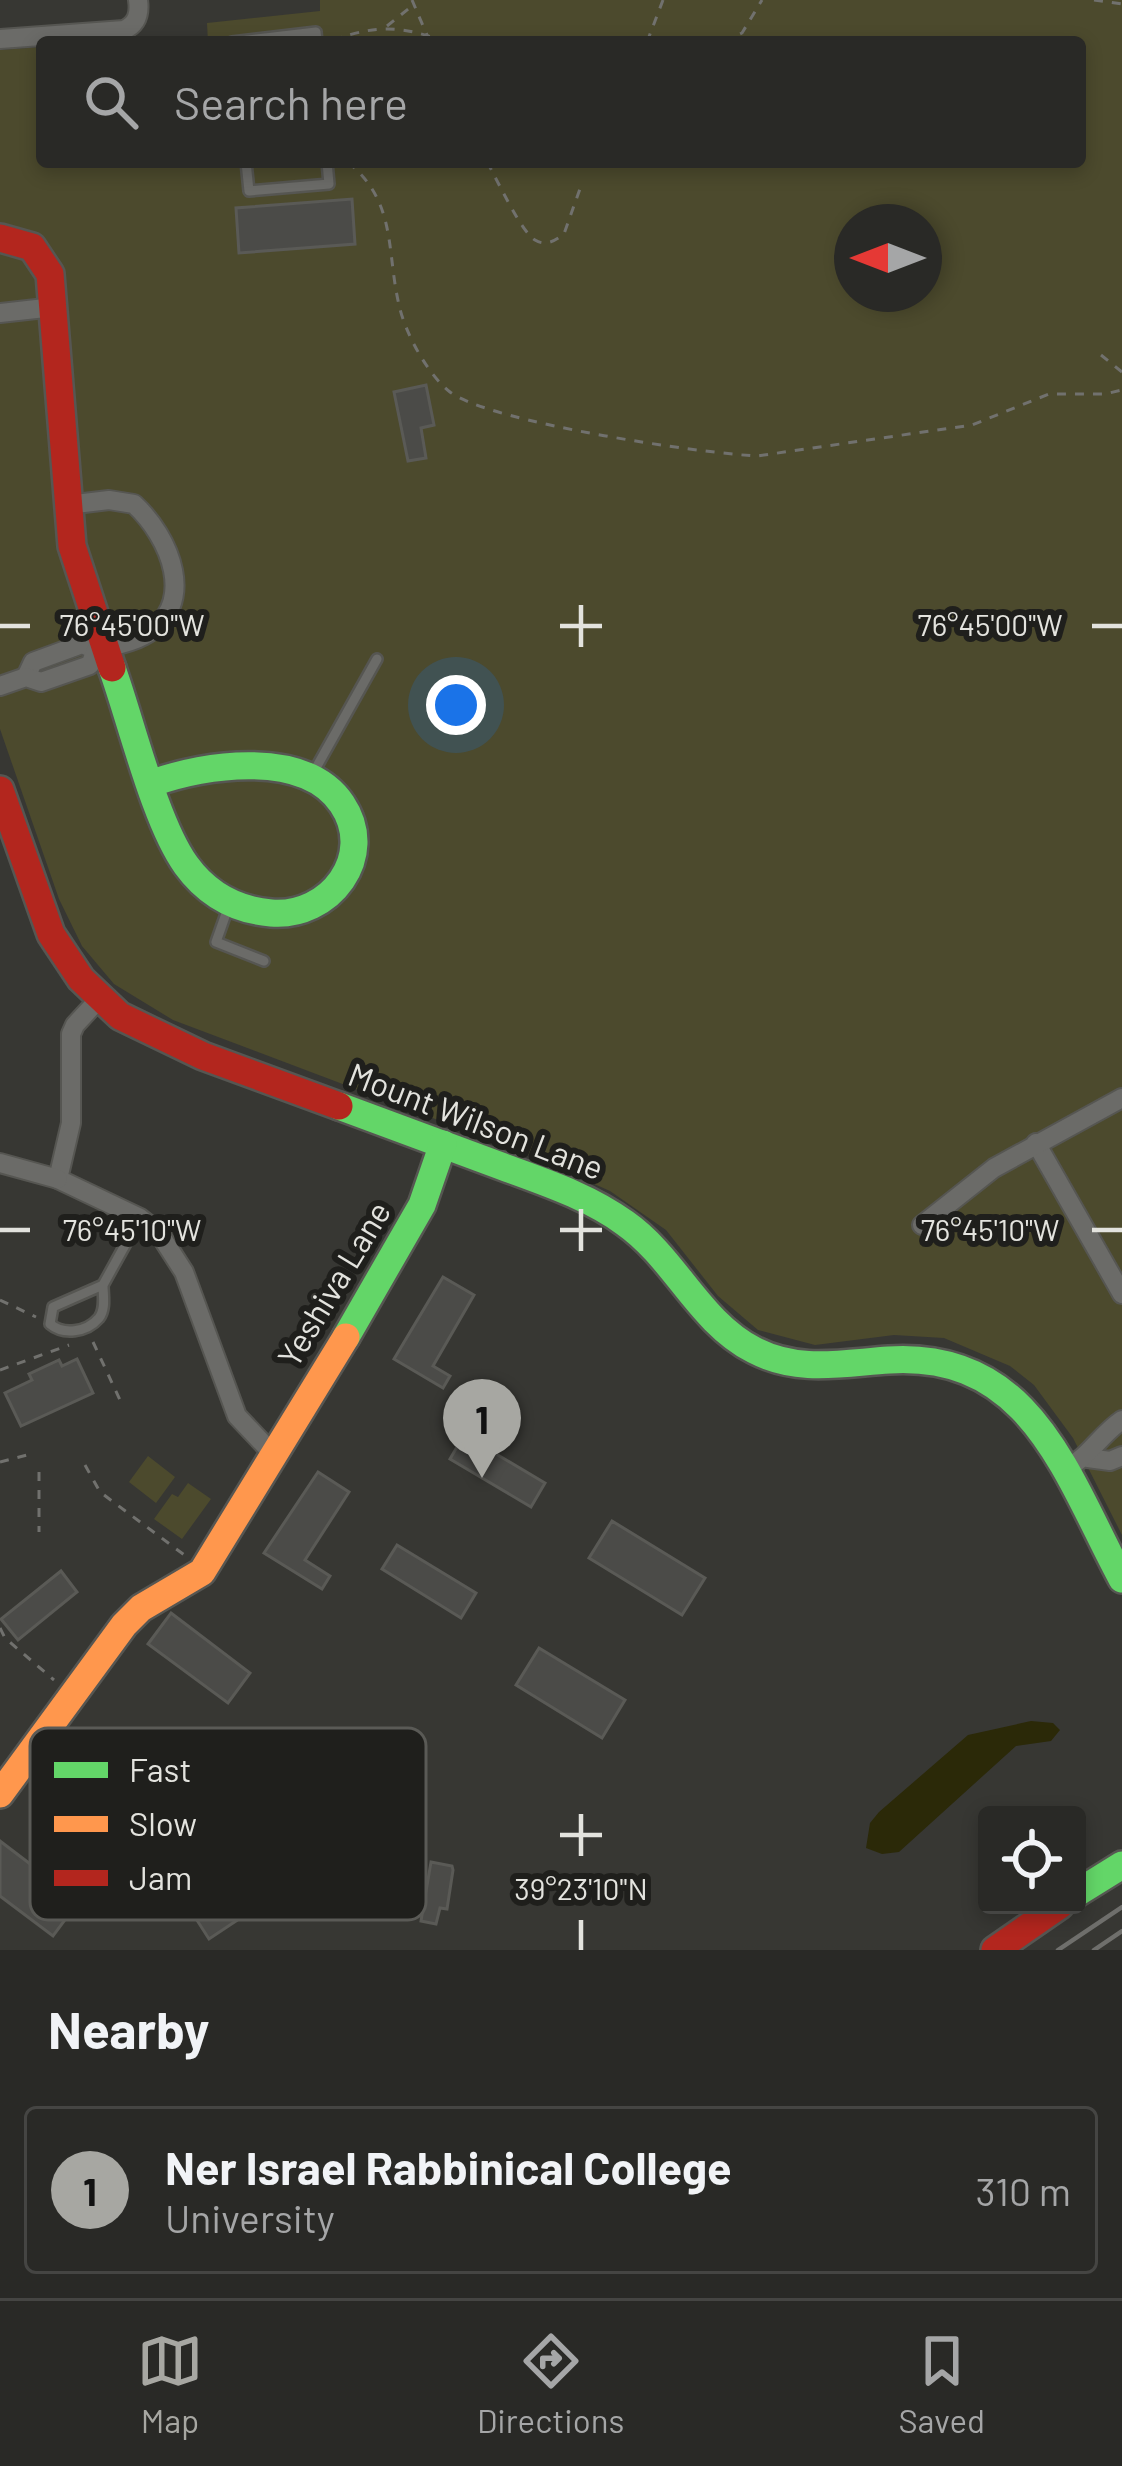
<!DOCTYPE html>
<meta charset="utf-8">
<style>
body{margin:0;font-family:Barlow,sans-serif;background:#31312e;color:#f1f3f6}
.controls{position:absolute;right:36px;bottom:36px;display:grid;overflow:hidden;border-radius:12px;box-shadow:0 6px 18px #0003}
.controls button{width:108px;height:108px;display:grid;place-items:center;padding:0;border:0;border-bottom:3px solid #454543;background:#292926;color:#f1f3f6;font:60px sans-serif}
.compass{position:absolute;left:834px;top:204px;width:108px;height:108px;border-radius:50%;background:#292926;box-shadow:0 6px 18px #0003;rotate:270deg}
.you{position:absolute;left:456px;top:705px;width:42px;height:42px;margin:-30px;border:9px solid #fff;border-radius:50%;background:#1a73e8;box-shadow:0 0 0 18px #1a73e833}
.badge{display:grid;place-items:center;width:78px;height:78px;border-radius:50%;background:#a7a7a2;color:#111;font-size:39px;font-weight:700}
.pin{position:absolute;translate:-50% -99px;filter:drop-shadow(0 3px 6px #0008)}
.pin::after{content:'';position:absolute;top:63px;width:42px;height:36px;background:inherit;clip-path:polygon(0 0,100% 0,50% 100%)}
.list{margin:0;padding:0;list-style:none}
h2{display:flex;justify-content:space-between;align-items:center;height:156px;margin:0;padding:0 48px;font-size:51px}
h2 small{font-size:39px;font-weight:400;color:#a5a6a7}
.list li{display:grid;grid-template-columns:78px 1fr auto;gap:36px;align-items:center;box-sizing:border-box;height:168px;margin:0 24px 24px;padding:0 24px;border:3px solid #454543;border-radius:12px}
.list b{display:block;font-size:45px;white-space:nowrap}
.list p{margin:0;font-size:39px;white-space:nowrap;color:#a5a6a7}
.list em{font-size:39px;font-style:normal;color:#a5a6a7}
.icon{flex:none;width:66px;height:66px;fill:none;stroke:currentColor;stroke-width:2;stroke-linecap:round;stroke-linejoin:round}
.map{position:relative;flex:none;width:1122px;height:1950px;overflow:hidden}
.search{position:absolute;background:#292926;box-shadow:0 6px 18px #0003;left:36px;right:36px;top:36px;height:132px;display:flex;align-items:center;gap:30px;box-sizing:border-box;padding:0 42px;border-radius:12px;color:#a5a6a7;font-size:45px}
.sheet{height:348px;background:#292926}
nav{display:flex;justify-content:space-around;align-items:center;box-sizing:border-box;height:168px;border-top:3px solid #454543;background:#292926;font-size:33px;color:#a5a6a7}
nav a{display:grid;justify-items:center;gap:6px}
nav .on{color:#a7a7a2}
.map>svg:first-child{display:block}
.green{fill:#4c4a2d;fill-rule:evenodd}
.water{fill:#2b2908}
.building{fill:#4b4b48;stroke:#5a5a56;stroke-width:3}
.lines{fill:none;stroke-linecap:round;stroke-linejoin:round}
.lane-casing{stroke:#565652;stroke-width:14}
.street-casing{stroke:#565652;stroke-width:22}
.fast-casing{stroke:#565652;stroke-width:32}
.slow-casing{stroke:#565652;stroke-width:32}
.jam-casing{stroke:#565652;stroke-width:32}
.path{stroke:#71716e;stroke-width:3;stroke-dasharray:9 9;stroke-linecap:butt}
.lane{stroke:#6b6b68;stroke-width:9}
.street{stroke:#6b6b68;stroke-width:18}
.fast{stroke:#63d668;stroke-width:27}
.slow{stroke:#ff974d;stroke-width:27}
.jam{stroke:#b3261e;stroke-width:27}
.rail{stroke:#6f6f6c;stroke-width:4.5}
.ticks{fill:none;stroke:#e3e3de;stroke-width:4.5}
.labels{text-anchor:middle;stroke-width:12;stroke-linejoin:round;paint-order:stroke}
.street-label{font-size:33px;fill:#e3e3de;stroke:#1f1f1c}
.key{fill:#1f1f1c;stroke:#5a5a56;stroke-width:3}
.key-label{font-size:33px;fill:#e3e3de}
.ticks-label{font-size:30px;text-anchor:middle;fill:#e3e3de;stroke:#1f1f1c;stroke-width:12;stroke-linejoin:round;paint-order:stroke}
</style>
<div class="map">
<svg width="1122" height="1950" viewBox="0 0 1122 1950">
<rect width="100%" height="100%" fill="#373733"/>
<!-- green -->
<g class="green">
<path d="M320,0H1122V1535L1073,1438L1034,1385L1010,1366L944,1338L894,1335L815,1345L758,1330L718,1296L666,1230L610,1191L525,1153L173,1020L114,984L82,946L59,899L0,729V50L42,47V162H1080V42H208L207,23L320,11ZM852,222H924V294H852Z"/>
<polygon points="148,1456 175,1477 156,1503 129,1482"/>
<polygon points="188,1483 211,1499 182,1539 154,1519 172,1494 178,1497"/>
</g>
<!-- water -->
<polygon class="water" points="1031,1721 1053,1723 1060,1730 1051,1741 1016,1746 899,1852 882,1854 866,1848 870,1823 879,1812 968,1735"/>
<!-- building -->
<g class="building">
<polygon points="352,199 355,244 239,253 236,208"/>
<polygon points="426,385 434,425 421,428 426,458 408,461 394,392"/>
<polygon points="443,1277 474,1295 433,1366 450,1376 443,1388 394,1359"/>
<polygon points="77,1359 93,1393 21,1426 5,1393 32,1380 29,1374 59,1360 62,1366"/>
<polygon points="464,1435 545,1483 531,1507 450,1459"/>
<polygon points="318,1472 349,1492 305,1560 330,1576 322,1589 264,1553"/>
<polygon points="612,1521 705,1578 682,1615 589,1558"/>
<polygon points="397,1545 476,1593 461,1618 382,1569"/>
<polygon points="61,1571 77,1592 18,1640 1,1619"/>
<polygon points="171,1613 250,1673 228,1703 148,1644"/>
<polygon points="539,1648 625,1700 602,1738 516,1685"/>
<polygon points="0,1841 79,1901 53,1936 0,1896"/>
<polygon points="270,1848 293,1883 209,1939 186,1903"/>
<polygon points="431,1862 452,1866 453,1870 447,1909 440,1908 436,1924 421,1921"/>
</g>
<g class="lines">
<defs>
<g id="lane">
<polyline points="232,42 316,32 317,42"/>
<polyline points="246,162 249,191 329,184 327,162"/>
<polyline points="312,775 377,659"/>
<polyline points="228,908 216,942 264,961"/>
<path d="M103,1285C103,1295 106,1309 99,1318C86,1333 63,1335 50,1324L53,1307L103,1285L140,1218"/>
</g>
<g id="street">
<path d="M0,39L124,30C137,24 140,14 138,0"/>
<polyline points="0,313 54,307"/>
<path d="M26,677L33,662L82,644L96,650C111,646 129,644 143,636C200,605 169,536 134,504L109,500L67,505"/>
<polyline points="0,686 26,677 41,682 90,665 96,650"/>
<polyline points="99,999 75,1025 71,1034 71,1123 58,1179 140,1218 159,1233 184,1272 237,1416 273,1454"/>
<polyline points="1036,1143 1122,1294"/>
<polyline points="0,1163 58,1179"/>
<polyline points="922,1225 994,1168 1122,1098"/>
<polyline points="1088,1458 1110,1461 1122,1456"/>
<path d="M1066,1469C1090,1456 1100,1435 1122,1420"/>
</g>
<g id="fast">
<path d="M112,668C131,721 155,822 186,865C207,894 236,910 271,913C330,918 377,856 342,804C305,749 205,764 153,783"/>
<path d="M339,1106C393,1126 447,1146 501,1166C544,1182 588,1196 625,1223C675,1258 699,1322 754,1350C798,1373 842,1363 889,1360C1031,1351 1066,1475 1122,1579"/>
<polyline points="346,1337 422,1205 443,1144"/>
<polyline points="1077,1893 1122,1865"/>
</g>
<polyline id="slow" points="0,1794 124,1625 141,1608 202,1572 346,1337"/>
<g id="jam">
<polyline points="0,238 32,247 50,274 72,546 112,668"/>
<polyline points="0,790 51,934 81,979 120,1016 203,1056 339,1106"/>
<polyline points="995,1950 1060,1905"/>
</g>
</defs>
<!-- lane casing -->
<use href="#lane" class="lane-casing"/>
<!-- street casing -->
<use href="#street" class="street-casing"/>
<!-- fast casing -->
<use href="#fast" class="fast-casing"/>
<!-- slow casing -->
<use href="#slow" class="slow-casing"/>
<!-- jam casing -->
<use href="#jam" class="jam-casing"/>
<!-- path -->
<g class="path">
<polyline points="412,0 430,42"/>
<polyline points="1094,0 1122,4"/>
<polyline points="387,26 412,6"/>
<path d="M333,40C380,24 401,26 447,42"/>
<polyline points="647,42 663,0"/>
<polyline points="724,42 742,33 762,0"/>
<path d="M348,162C397,203 386,249 399,305C405,333 428,375 450,392C492,423 699,453 757,456L972,425L1049,394H1105L1122,390"/>
<path d="M487,162C497,179 521,232 535,240C546,247 556,240 564,234L582,183"/>
<polyline points="1101,355 1122,372"/>
<polyline points="0,1300 36,1317"/>
<polyline points="93,1342 120,1400"/>
<polyline points="0,1370 69,1345"/>
<polyline points="0,1462 27,1455"/>
<polyline points="85,1465 100,1492 187,1557"/>
<polyline points="39,1472 39,1532"/>
<polyline points="0,1628 5,1638 54,1680"/>
</g>
<!-- lane -->
<use href="#lane" class="lane"/>
<!-- street -->
<use href="#street" class="street"/>
<!-- fast -->
<use href="#fast" class="fast"/>
<!-- slow -->
<use href="#slow" class="slow"/>
<!-- jam -->
<use href="#jam" class="jam"/>
<!-- rail -->
<g class="rail">
<polyline points="1058,1950 1122,1907"/>
<polyline points="1094,1950 1122,1931"/>
</g>
</g>
<!-- ticks -->
<path class="ticks" d="M581,605V647M0,626H30M560,626H602M1092,626H1122M581,1209V1251M0,1230H30M560,1230H602M1092,1230H1122M581,1814V1856M560,1835H602M581,1920V1950"/>
<g class="labels">
<!-- street labels -->
<g class="street-label">
<text transform="translate(476 1121) rotate(21)" y="12">Mount Wilson Lane</text>
<text transform="translate(334 1284) rotate(-59)" y="12">Yeshiva Lane</text>
</g>
</g>
<!-- legend -->
<rect x="30" y="1728" width="396" height="192" rx="18" class="key"/>
<rect x="54" y="1762" width="54" height="16" fill="#63d668"/>
<rect x="54" y="1816" width="54" height="16" fill="#ff974d"/>
<rect x="54" y="1870" width="54" height="16" fill="#b3261e"/>
<g class="key-label">
<text x="129" y="1782">Fast</text>
<text x="129" y="1836">Slow</text>
<text x="129" y="1890">Jam</text>
</g>
<g class="ticks-label">
<text x="990" y="636">76°45'00"W</text>
<text x="132" y="636">76°45'00"W</text>
<text x="990" y="1241">76°45'10"W</text>
<text x="132" y="1241">76°45'10"W</text>
<text x="581" y="1900">39°23'10"N</text>
</g>
</svg>
<div class="controls">
<button><svg class="icon" aria-label="locate" viewBox="0 0 24 24"><circle cx="12" cy="12" r="6"/><path d="M12 2v4M12 18v4M2 12h4M18 12h4"/></svg></button>
</div>
<svg class="compass" viewBox="-18 -18 36 36"><path d="M0-13l5 13h-10z" fill="#e53935"/><path d="M0 13l5-13h-10z" fill="#a5a6a7"/></svg>
<div class="you"></div>
<div class="pin badge" style="left:482px;top:1478px">1</div>
<div class="search"><svg class="icon" aria-label="search" viewBox="0 0 24 24"><circle cx="10" cy="10" r="6"/><path d="M15 15l6 6"/></svg>Search here</div>
</div>
<section class="sheet">
<h2>Nearby<small></small></h2>
<ul class="list">
<li><span class="badge">1</span><div><b>Ner Israel Rabbinical College</b><p>University</p></div><em>310 m</em></li>
</ul>
</section>
<nav>
<a class="on"><svg class="icon" aria-label="map" viewBox="0 0 24 24"><path d="M3 6l6-2 6 2 6-2v14l-6 2-6-2-6 2zM9 4v14M15 6v14"/></svg>Map</a>
<a><svg class="icon" aria-label="directions" viewBox="0 0 24 24"><path d="M12 3l9 9-9 9-9-9zM9 14v-3h6M13 9l2 2-2 2"/></svg>Directions</a>
<a><svg class="icon" aria-label="saved" viewBox="0 0 24 24"><path d="M7 4h10v16l-5-4-5 4z"/></svg>Saved</a>
</nav>
